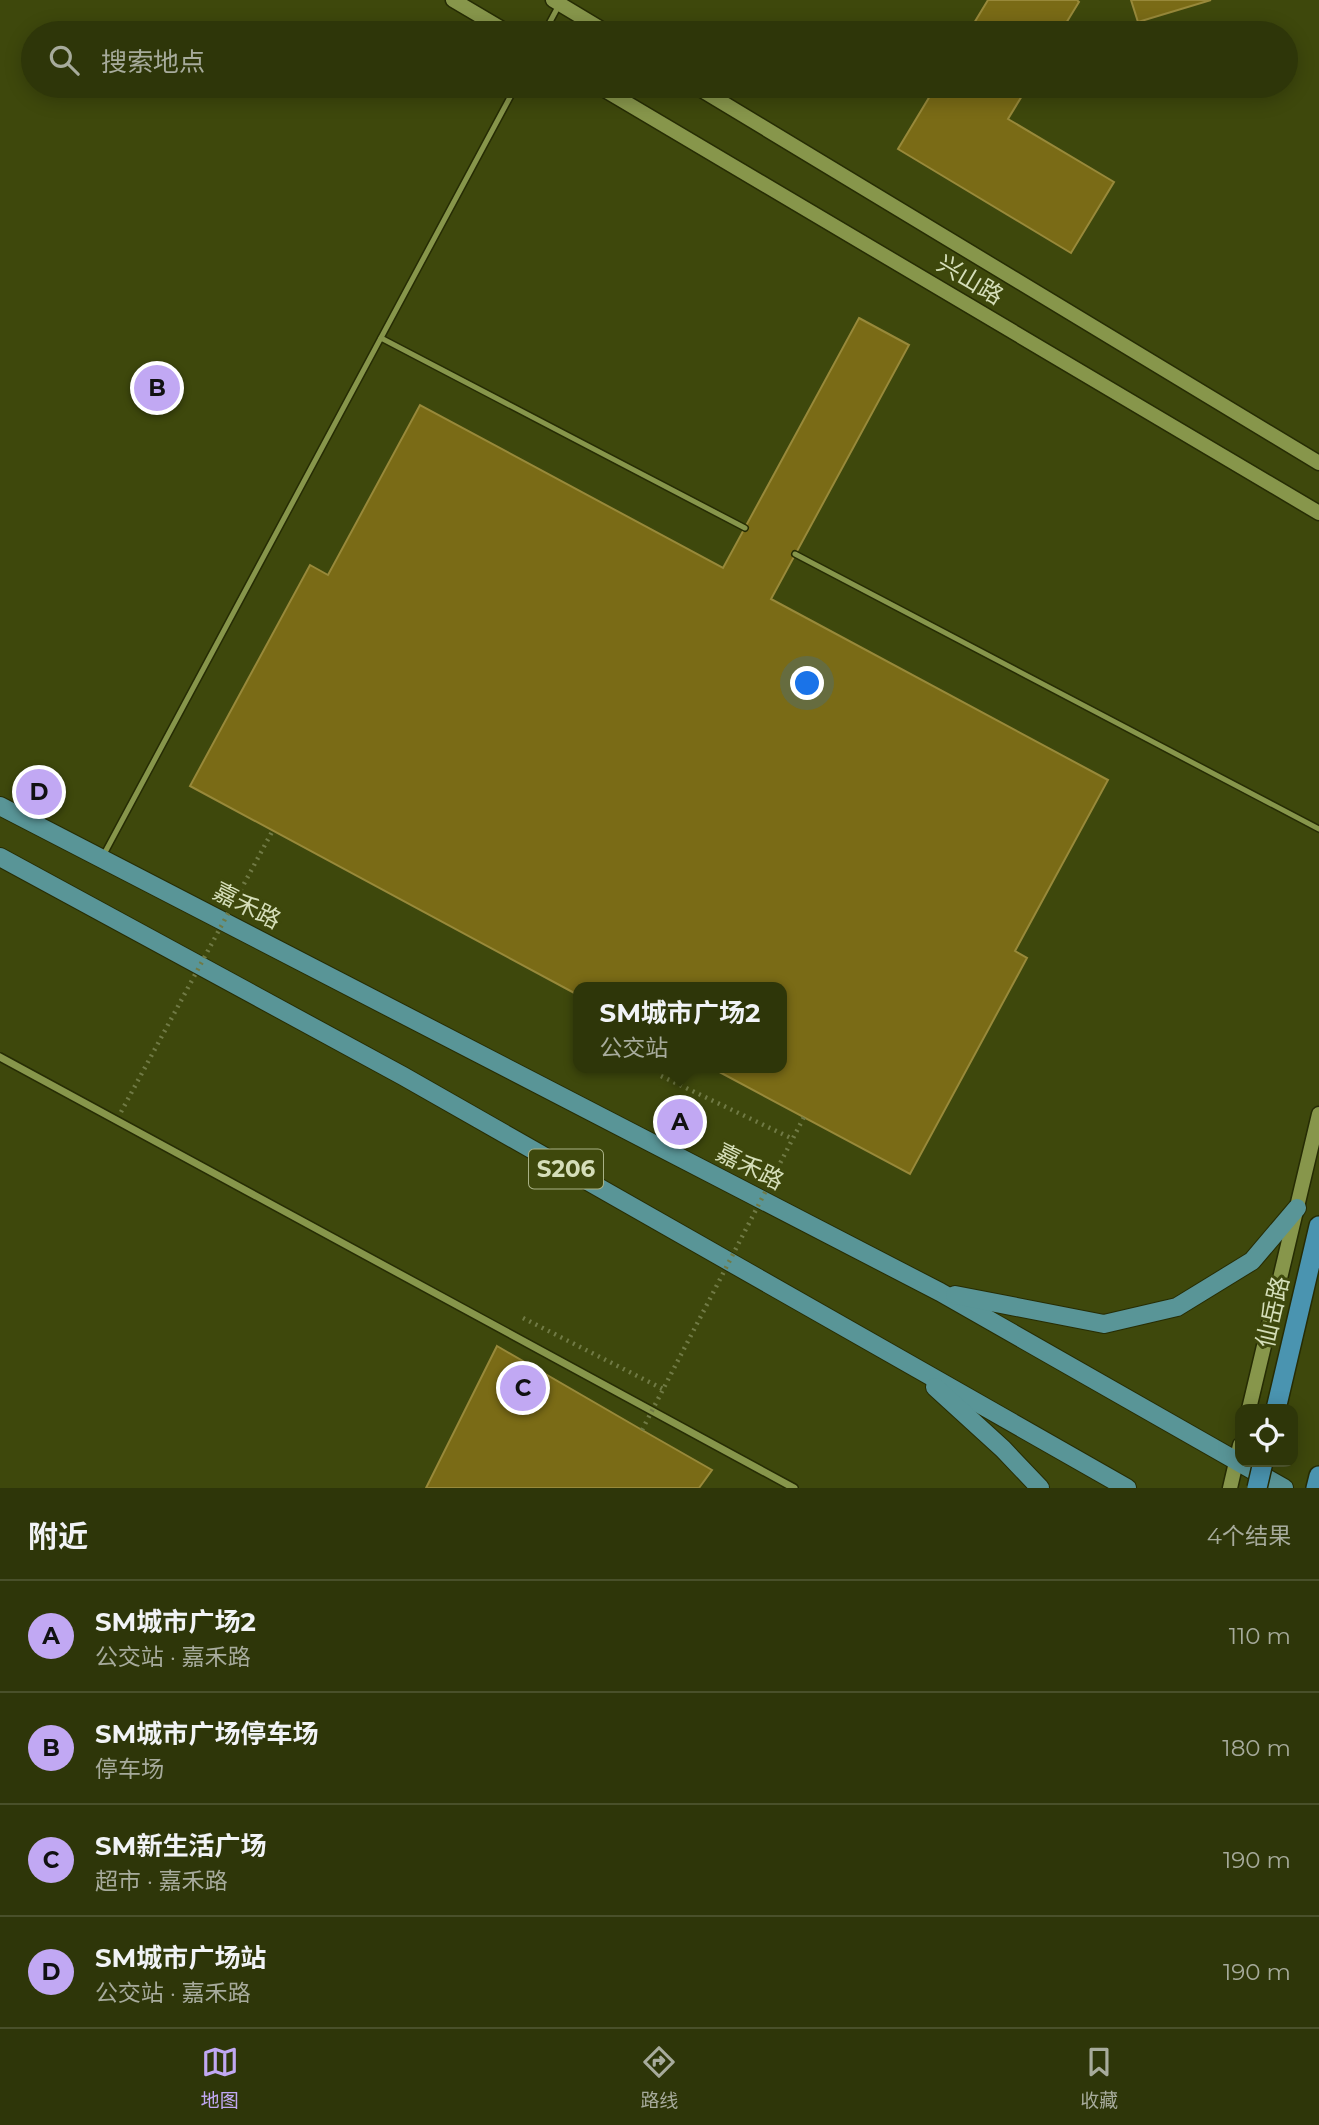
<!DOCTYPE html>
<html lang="zh">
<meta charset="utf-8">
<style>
body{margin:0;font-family:Montserrat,"Noto Sans SC",sans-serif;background:#363e12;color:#f1f3f6}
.controls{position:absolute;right:21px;bottom:21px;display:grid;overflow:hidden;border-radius:14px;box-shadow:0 4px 18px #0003}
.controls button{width:63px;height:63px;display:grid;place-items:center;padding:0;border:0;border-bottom:2px solid #49502a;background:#2e3609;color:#f1f3f6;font:35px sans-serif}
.you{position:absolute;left:808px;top:684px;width:24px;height:24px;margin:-18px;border:5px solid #fff;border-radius:50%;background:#1a73e8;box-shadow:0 0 0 10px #1a73e833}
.badge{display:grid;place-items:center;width:46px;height:46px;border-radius:50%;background:#c1a8f3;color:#111;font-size:23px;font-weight:700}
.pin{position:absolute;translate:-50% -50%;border:4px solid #fff;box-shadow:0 2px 7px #0006}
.popup{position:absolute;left:573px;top:982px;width:214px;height:91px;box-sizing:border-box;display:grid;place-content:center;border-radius:14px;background:#2e3609;filter:drop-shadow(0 2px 5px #0005);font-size:23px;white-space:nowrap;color:#a7ab9c}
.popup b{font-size:26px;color:#f1f3f6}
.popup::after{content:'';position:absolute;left:50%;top:100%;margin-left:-14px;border:14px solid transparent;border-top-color:#2e3609}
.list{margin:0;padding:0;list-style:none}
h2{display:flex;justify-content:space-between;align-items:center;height:91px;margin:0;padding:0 28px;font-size:30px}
h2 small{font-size:23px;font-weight:400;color:#a7ab9c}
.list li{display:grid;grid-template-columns:46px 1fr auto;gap:21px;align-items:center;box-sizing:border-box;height:112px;padding:0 28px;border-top:2px solid #49502a}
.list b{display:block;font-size:26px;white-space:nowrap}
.list p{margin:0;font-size:23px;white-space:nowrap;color:#a7ab9c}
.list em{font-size:23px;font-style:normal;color:#a7ab9c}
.icon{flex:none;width:38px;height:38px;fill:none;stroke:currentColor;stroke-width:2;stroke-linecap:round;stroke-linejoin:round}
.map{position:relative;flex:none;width:1319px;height:1488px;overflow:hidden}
.search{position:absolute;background:#2e3609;box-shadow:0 4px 18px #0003;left:21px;right:21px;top:21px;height:77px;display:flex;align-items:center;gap:18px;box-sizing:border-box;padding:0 24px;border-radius:38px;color:#a7ab9c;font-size:26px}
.sheet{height:539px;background:#2e3609}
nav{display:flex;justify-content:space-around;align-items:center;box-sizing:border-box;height:98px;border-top:2px solid #49502a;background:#2e3609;font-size:19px;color:#a7ab9c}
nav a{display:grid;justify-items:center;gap:4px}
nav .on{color:#c1a8f3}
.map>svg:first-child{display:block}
.building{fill:#7a6b16;stroke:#98893a;stroke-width:2}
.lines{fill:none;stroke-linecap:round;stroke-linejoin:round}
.service-casing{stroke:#262c04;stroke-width:8}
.minor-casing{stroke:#262c04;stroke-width:10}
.secondary-casing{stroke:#262c04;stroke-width:17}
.primary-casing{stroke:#262c04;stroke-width:20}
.trunk-casing{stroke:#262c04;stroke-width:22}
.path{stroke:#707a45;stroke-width:4.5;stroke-dasharray:2 5;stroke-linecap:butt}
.service{stroke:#87964b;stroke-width:5}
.minor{stroke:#87964b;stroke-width:7}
.secondary{stroke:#87964b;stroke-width:14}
.primary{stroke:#599597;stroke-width:18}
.trunk{stroke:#4a94b0;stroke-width:19}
.trunk-bridge-casing{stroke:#262c04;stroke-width:22;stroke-linecap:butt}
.path-bridge{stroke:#707a45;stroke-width:4.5;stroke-dasharray:2 5;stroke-linecap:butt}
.trunk-bridge{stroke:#4a94b0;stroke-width:19}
.labels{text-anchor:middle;stroke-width:6;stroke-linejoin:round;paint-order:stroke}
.shield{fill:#3e480c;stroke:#a8b185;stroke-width:2}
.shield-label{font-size:23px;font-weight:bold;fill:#d5deb9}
.street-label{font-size:24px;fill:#d5deb9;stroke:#3e480c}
</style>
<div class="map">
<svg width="1319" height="1488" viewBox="0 0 1319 1488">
<rect width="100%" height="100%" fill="#3e480c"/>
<!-- building -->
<g class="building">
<polygon points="988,0 1077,0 1079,2 1060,33 968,33"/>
<polygon points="1131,0 1211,0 1138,22"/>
<polygon points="936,86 1028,86 1008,119 1114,182 1071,253 898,149"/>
<polygon points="859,318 909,345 771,599 1108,780 1015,951 1027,958 910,1174 712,1068 782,1068 782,987 578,987 578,995 190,786 310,565 328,575 420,405 723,568"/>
<polygon points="497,1346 642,1430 712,1470 699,1488 426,1488"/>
</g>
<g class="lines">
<defs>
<g id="service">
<polyline points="544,33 559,5"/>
<polyline points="381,338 745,528"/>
<polyline points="795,554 1319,829"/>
<polyline points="103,856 516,86"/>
</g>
<polyline id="minor" points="0,1057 794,1488"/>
<g id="secondary">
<polyline points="453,0 509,33"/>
<polyline points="553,0 608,33"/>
<polyline points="598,86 1319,513"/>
<polyline points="695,86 1319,463"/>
<polyline points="1249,1409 1319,1114"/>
<polyline points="1230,1488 1240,1445"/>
</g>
<g id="primary">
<polyline points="0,806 940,1292 1284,1488"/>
<polyline points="0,857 403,1076 1127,1488"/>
<polyline points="955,1295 1104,1324 1177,1307 1252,1261 1297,1208"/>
<polyline points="935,1387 1003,1449 1040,1488"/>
</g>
<g id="trunk">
<polyline points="1276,1409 1319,1226"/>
<polyline points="1316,1488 1319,1476"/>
</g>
</defs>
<!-- service casing -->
<use href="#service" class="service-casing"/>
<!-- minor casing -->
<use href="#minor" class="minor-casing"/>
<!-- secondary casing -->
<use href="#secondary" class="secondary-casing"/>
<!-- primary casing -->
<use href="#primary" class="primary-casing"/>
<!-- trunk casing -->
<use href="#trunk" class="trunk-casing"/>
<!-- path -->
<g class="path">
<polyline points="661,1076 793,1139"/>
<polyline points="523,1318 663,1389"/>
</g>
<!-- service -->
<use href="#service" class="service"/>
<!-- minor -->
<use href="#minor" class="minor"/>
<!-- secondary -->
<use href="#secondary" class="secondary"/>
<!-- primary -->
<use href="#primary" class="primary"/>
<!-- trunk -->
<use href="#trunk" class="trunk"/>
<defs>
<polyline id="trunk-bridge" points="1257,1488 1263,1462"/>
</defs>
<!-- trunk-bridge casing -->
<use href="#trunk-bridge" class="trunk-bridge-casing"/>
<!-- path-bridge -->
<g class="path-bridge">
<polyline points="121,1112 273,830"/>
<polyline points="642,1430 804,1117"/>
</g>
<!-- trunk-bridge -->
<use href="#trunk-bridge" class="trunk-bridge"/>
</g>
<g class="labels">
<!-- shield labels -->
<rect class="shield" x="529" y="1149.5" width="74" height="39" rx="5"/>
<g class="shield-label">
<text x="566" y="1177">S206</text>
</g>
<!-- street labels -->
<g class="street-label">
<text transform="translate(970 280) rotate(31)" y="8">兴山路</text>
<text transform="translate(247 906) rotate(27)" y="8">嘉禾路</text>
<text transform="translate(750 1167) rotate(27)" y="8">嘉禾路</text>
<text transform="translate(1273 1312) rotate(-77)" y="8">仙岳路</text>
</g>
</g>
</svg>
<div class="controls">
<button><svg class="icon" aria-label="locate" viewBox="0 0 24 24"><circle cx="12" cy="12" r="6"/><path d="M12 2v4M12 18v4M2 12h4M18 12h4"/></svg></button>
</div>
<div class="you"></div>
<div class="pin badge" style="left:680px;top:1122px">A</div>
<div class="popup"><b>SM城市广场2</b>公交站</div>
<div class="pin badge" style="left:157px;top:388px">B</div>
<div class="pin badge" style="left:523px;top:1388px">C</div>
<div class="pin badge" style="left:39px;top:792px">D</div>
<div class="search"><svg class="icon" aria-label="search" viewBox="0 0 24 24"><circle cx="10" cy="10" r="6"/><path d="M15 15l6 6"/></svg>搜索地点</div>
</div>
<section class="sheet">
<h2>附近<small>4个结果</small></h2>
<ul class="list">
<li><span class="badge">A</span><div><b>SM城市广场2</b><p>公交站 · 嘉禾路</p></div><em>110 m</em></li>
<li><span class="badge">B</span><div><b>SM城市广场停车场</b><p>停车场</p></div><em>180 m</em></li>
<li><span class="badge">C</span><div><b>SM新生活广场</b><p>超市 · 嘉禾路</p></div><em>190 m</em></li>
<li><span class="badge">D</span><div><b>SM城市广场站</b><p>公交站 · 嘉禾路</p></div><em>190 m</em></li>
</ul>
</section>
<nav>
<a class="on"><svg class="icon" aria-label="map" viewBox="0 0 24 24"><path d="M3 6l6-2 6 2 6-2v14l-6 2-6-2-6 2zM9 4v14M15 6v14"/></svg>地图</a>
<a><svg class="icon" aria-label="directions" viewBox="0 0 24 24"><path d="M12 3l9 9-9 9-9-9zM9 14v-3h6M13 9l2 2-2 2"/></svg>路线</a>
<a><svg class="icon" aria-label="saved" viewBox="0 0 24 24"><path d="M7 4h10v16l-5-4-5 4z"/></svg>收藏</a>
</nav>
